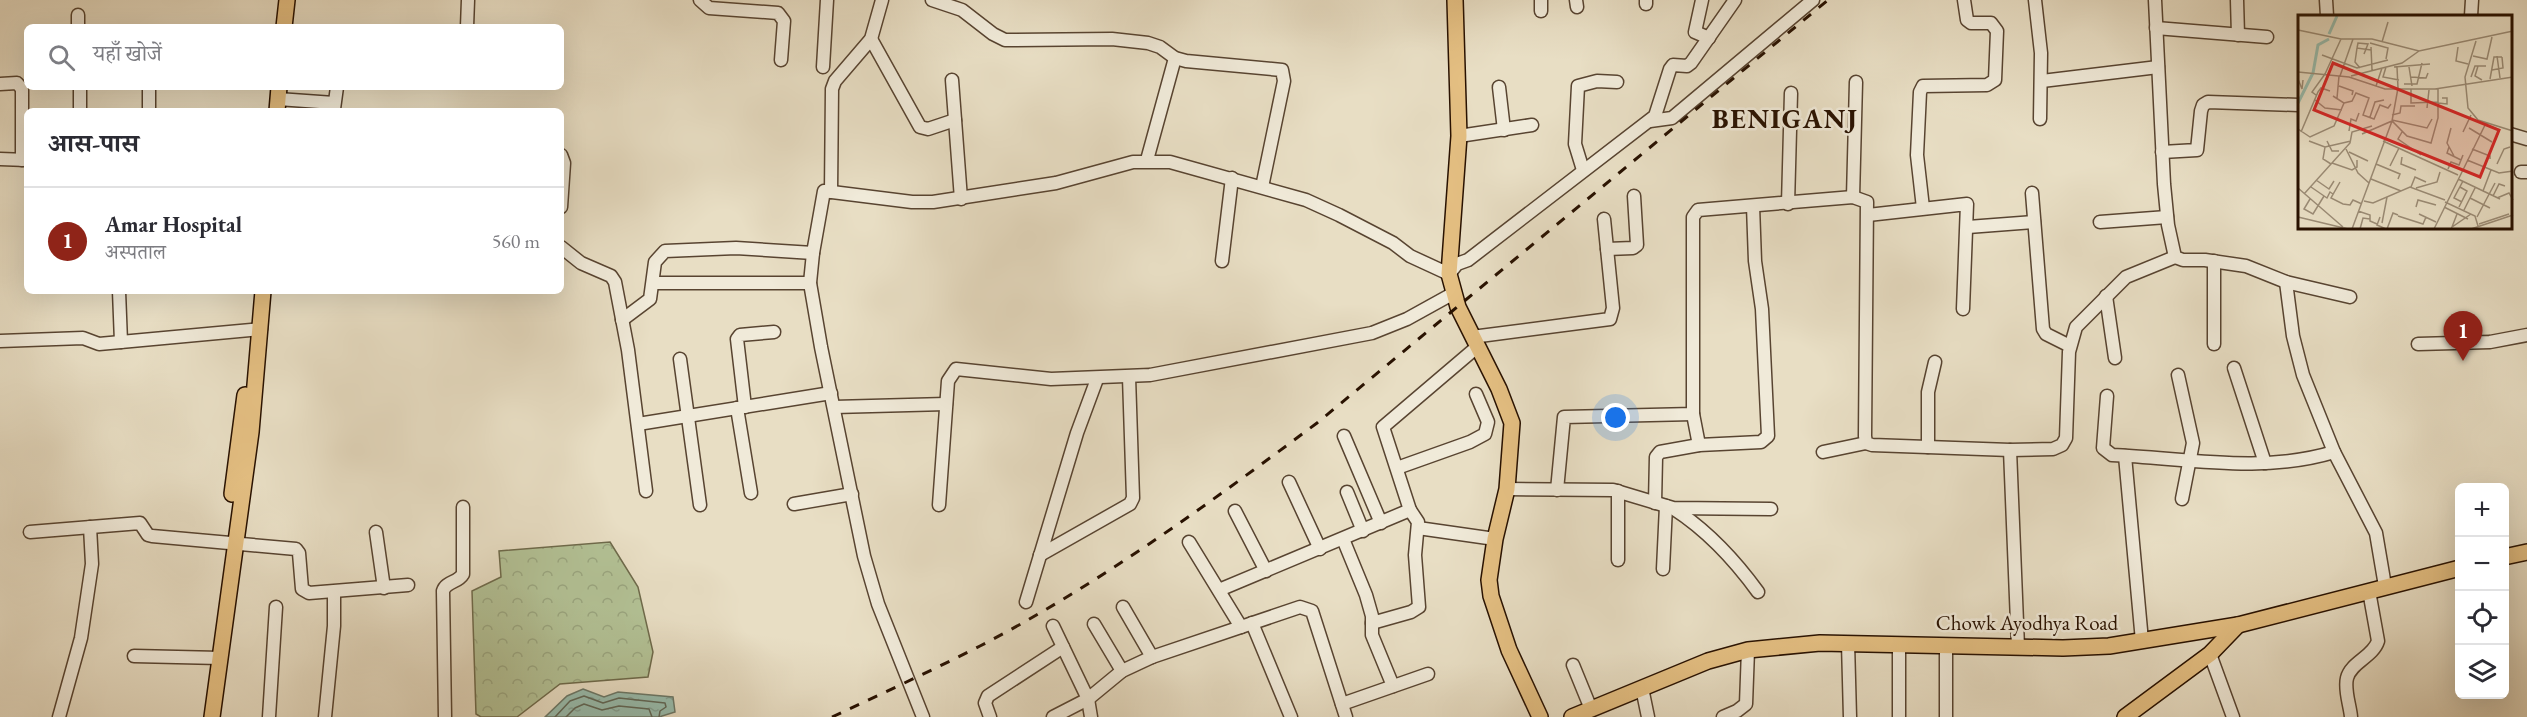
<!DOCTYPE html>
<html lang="hi">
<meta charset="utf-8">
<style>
body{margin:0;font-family:"EB Garamond","Noto Serif Devanagari",serif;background:#f7f7f7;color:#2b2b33}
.controls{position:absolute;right:18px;bottom:18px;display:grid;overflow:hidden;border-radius:9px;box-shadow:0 6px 24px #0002}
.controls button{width:54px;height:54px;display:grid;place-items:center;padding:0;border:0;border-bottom:2px solid #e1e1e2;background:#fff;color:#2b2b33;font:30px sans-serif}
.you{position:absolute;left:1616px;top:418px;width:21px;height:21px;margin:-15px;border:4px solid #fff;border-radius:50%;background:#1a73e8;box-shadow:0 0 0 9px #1a73e833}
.badge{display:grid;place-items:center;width:39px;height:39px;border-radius:50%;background:#8f2418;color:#fff;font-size:20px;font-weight:700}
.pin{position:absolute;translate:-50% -50px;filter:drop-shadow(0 2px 3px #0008)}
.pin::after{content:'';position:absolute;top:32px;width:21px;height:18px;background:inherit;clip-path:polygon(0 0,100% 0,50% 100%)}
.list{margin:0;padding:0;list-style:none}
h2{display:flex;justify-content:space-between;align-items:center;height:78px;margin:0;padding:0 24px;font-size:26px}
h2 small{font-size:20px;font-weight:400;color:#7c7c81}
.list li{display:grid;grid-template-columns:39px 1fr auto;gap:18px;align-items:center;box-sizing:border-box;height:108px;padding:0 24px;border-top:2px solid #e1e1e2}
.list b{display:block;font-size:22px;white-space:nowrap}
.list p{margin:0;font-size:20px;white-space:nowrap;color:#7c7c81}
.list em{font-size:20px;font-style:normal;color:#7c7c81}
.icon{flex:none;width:33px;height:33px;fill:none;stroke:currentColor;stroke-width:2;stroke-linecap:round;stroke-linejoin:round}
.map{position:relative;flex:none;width:2527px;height:717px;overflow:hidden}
.search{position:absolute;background:#fff;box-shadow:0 6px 24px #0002;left:24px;top:24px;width:540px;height:66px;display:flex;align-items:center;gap:15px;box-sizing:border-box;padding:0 21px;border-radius:9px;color:#7c7c81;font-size:22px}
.panel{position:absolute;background:#fff;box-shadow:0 6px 24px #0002;left:24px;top:108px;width:540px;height:186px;border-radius:9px}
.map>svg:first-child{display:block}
.forest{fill:url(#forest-crowns);stroke:#6e6a4b;stroke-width:1.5}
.water{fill:url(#water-ripples);stroke:#6b7868;stroke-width:1.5}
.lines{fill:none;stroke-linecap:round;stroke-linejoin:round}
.shore{stroke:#606757;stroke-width:1.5}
.minor-casing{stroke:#584431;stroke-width:15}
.major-casing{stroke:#281100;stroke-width:18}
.minor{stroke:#f0ead9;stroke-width:12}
.major{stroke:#e4bf82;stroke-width:15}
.rail{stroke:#281100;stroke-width:3;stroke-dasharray:10 10;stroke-linecap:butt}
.labels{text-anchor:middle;stroke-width:5;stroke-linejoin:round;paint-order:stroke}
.street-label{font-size:21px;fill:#281100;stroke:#f0ead9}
.district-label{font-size:27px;font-weight:bold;letter-spacing:1.5px;fill:#281100;stroke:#f0ead9}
.inset-river{fill:none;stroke:#98bdae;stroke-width:3}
.inset-road{fill:none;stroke:#9b8c76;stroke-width:1.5}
.view{fill:#d62828;fill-opacity:0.15;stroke:#d62828;stroke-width:3}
.inset-edge{fill:none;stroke:#281100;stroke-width:3}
</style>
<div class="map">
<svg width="2527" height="717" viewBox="0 0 2527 717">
<defs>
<pattern id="forest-crowns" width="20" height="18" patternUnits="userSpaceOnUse" patternTransform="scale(1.5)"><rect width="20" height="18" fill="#b3c296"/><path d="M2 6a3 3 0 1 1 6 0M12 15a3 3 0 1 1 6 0" fill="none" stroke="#9aa680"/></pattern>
<pattern id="water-ripples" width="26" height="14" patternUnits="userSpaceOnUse" patternTransform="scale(1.5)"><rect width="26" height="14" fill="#98bdae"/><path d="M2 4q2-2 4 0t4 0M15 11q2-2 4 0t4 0" fill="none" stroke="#83a194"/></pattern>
</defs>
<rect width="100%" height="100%" fill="#e8dec4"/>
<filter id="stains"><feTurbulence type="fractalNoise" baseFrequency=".00333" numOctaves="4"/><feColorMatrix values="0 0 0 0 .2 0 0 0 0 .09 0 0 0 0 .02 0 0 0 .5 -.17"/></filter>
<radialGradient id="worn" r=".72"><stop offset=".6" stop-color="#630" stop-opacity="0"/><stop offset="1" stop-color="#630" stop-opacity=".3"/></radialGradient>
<!-- forest -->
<polygon class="forest" points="610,542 638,587 653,652 648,677 560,684 517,717 481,717 476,714 472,591 501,577 499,551"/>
<!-- water -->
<polygon class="water" points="583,689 604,697 618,692 673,697 675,712 659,717 545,717 567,696"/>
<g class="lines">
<!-- shore -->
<g class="shore">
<polyline points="555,717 570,701 584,696 603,703 619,698 665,703 666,707 660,711 659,717"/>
<polyline points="566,717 575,708 584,704 602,710 619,706 649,709 652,717"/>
</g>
<defs>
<g id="minor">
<polyline points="700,0 709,8 778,13 784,21 781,60"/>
<polyline points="932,0 962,10 993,34 1005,40 1112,39 1148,43 1160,47 1175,58 1186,61 1282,70 1284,81 1262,187"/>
<polyline points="1541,0 1541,11"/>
<polyline points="1576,0 1577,7"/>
<polyline points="1702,0 1695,32 1709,38"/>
<polyline points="2035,0 2041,53 2040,119"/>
<polyline points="2155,0 2164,184 2168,225 2175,257 2183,260 2205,260 2246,266 2286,282 2350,297"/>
<polyline points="2237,0 2238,35"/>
<polyline points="2326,0 2327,16"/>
<polyline points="1646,4 1646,0"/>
<polyline points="78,15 78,27"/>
<polyline points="2471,16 2472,0"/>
<polyline points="467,27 468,0"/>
<polyline points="2156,28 2267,37"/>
<polyline points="871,39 920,127 928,129 955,120"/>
<polyline points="823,67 827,0"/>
<polyline points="952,80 961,199"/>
<polyline points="2042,81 2158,67"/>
<polyline points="0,84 17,83 22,89 22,160"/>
<polyline points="80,87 80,111"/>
<polyline points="1499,87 1504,130"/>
<polyline points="278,99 334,103"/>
<polyline points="334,109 337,87"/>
<polyline points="149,111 149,87"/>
<polyline points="1650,121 1672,118 1813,0"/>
<polyline points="2510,134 2527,139"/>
<polyline points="1459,136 1532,125"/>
<polyline points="2162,152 2197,150 2201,111 2203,105 2208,102 2299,105"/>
<polyline points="561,155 564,163 561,207"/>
<polyline points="0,159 27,160"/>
<polyline points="1147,160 1175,58"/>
<polyline points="1583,170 1575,144 1578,86 1597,81 1617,82"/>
<polyline points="2521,172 2527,172"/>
<polyline points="831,192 832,89 835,81 871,39 882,0"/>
<polyline points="2032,193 2043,329 2046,334 2070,346"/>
<polyline points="1853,197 1856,82"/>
<polyline points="1788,204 1791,93"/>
<polyline points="1923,208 1917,155 1920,92 1923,86 1987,85 1995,80 1997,31 1991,23 1971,23 1967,20 1964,0"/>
<polyline points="1868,215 1967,204 1963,309"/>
<polyline points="2100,222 2167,217"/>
<polyline points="1968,227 2034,222"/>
<polyline points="561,247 581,263 611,276 615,282 628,350 646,491"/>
<polyline points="1607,249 1633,248 1637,245 1634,196"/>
<polyline points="1222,261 1232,178"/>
<polyline points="2214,261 2214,344"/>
<polyline points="2286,282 2293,336 2303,375 2334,452 2376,533 2385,586"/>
<polyline points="653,283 810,283"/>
<polyline points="119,291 121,342"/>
<polyline points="2106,296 2115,358"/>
<polyline points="622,320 650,299 655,262 665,251 736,248 813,253"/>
<polyline points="1472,337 1610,319 1613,308 1604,219"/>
<polyline points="0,341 83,338 99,344 261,329"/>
<polyline points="2418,344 2490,342 2527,335"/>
<polyline points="680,359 700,505"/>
<polyline points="2234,368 2265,463"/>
<polyline points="2178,375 2193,443 2182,499"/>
<path d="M2107,396L2103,448L2112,455C2186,458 2261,474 2334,452"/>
<polyline points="745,407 737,339 740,335 774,332"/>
<polyline points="834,407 946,404"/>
<polyline points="737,408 751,493"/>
<polyline points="1693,414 1699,445"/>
<polyline points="638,424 831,393"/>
<polyline points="1344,436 1381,523"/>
<polyline points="1928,447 1928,392 1935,362"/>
<polyline points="2010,450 2018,647"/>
<polyline points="1823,452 1866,443"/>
<polyline points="2125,456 2142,641"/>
<polyline points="1397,468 1470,442 1485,434 1488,422 1476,394"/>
<polyline points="1289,482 1320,549"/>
<polyline points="1507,489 1613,490 1673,508 1771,509"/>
<polyline points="1557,490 1564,417 1693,414 1693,217 1698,210 1853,197 1867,202 1865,436 1866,443 1872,445 2010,450 2053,449 2062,445 2066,438 2069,352 2076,327 2126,277 2175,257"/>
<polyline points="1347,492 1363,531"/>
<polyline points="1655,503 1656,457 1660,452 1699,445 1761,442 1768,436 1762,309 1755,261 1753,206"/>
<polyline points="794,504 852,494"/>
<polyline points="939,505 948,381 956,369 1051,379 1150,375 1372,333 1407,319 1454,293"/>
<path d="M1674,509C1708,531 1734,559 1758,592"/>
<polyline points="1235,511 1266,571"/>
<polyline points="1418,528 1495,539"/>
<polyline points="30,532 140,523 148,535 152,536 296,549 299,553 302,589 309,593 408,585"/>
<polyline points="376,532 384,588"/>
<polyline points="1343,539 1366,595 1372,616 1372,635 1393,686"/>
<polyline points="1189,542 1241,627"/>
<polyline points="1040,555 1130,504 1133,498 1129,377"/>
<polyline points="1618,560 1618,491"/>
<polyline points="1663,569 1666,506"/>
<polyline points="1219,590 1410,510 1383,427 1477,347"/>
<polyline points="1026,602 1077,433 1097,379"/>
<polyline points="1123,607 1152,657"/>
<polyline points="1252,623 1291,717"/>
<polyline points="1372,623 1411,612 1419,607 1415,555 1418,522 1410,510"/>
<polyline points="1094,624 1122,671"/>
<polyline points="1053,626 1088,699 1091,717"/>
<polyline points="1848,643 1850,717"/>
<polyline points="1899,644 1899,717"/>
<polyline points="1946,645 1946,717"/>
<polyline points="2210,654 2233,717"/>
<polyline points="134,656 220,658"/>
<polyline points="1573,665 1591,709"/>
<polyline points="1642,688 1648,717"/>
<polyline points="1342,704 1428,674"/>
<polyline points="59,717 81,638 92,564 90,527"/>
<polyline points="269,717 276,607"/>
<polyline points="325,717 334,626 334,592"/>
<path d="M445,717L443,591C446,581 458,583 463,574V507"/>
<polyline points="923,717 878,604 864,556 821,347 810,283 813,253 824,191 912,202 933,202 1056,183 1133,162 1170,162 1306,200 1339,215 1393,243 1410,256 1449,274 1457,264 1468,260 1655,116 1670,69 1673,65 1687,66 1691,63 1735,0"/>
<polyline points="990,717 985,703 988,696 1063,647"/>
<polyline points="1053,717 1088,699 1122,671 1152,657 1300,607 1312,611 1346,717"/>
<polyline points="1723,717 1737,711 1746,704 1748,650"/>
<path d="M2351,717C2350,705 2344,690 2347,678C2351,662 2373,657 2378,641L2369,591"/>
</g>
<g id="major">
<polyline points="1455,0 1459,136 1449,274 1458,307 1499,389 1512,423 1507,489 1495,539 1489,580 1491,596 1509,650 1540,717"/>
<polyline points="284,27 287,0"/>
<polyline points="277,111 279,87"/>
<polyline points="232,494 245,395"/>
<polyline points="2504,557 2527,552"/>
<polyline points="212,717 251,432 263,291"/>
<polyline points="1572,717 1708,661 1748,650 1820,643 2063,648 2109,646 2238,625 2460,568"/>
<polyline points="2125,717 2210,654 2238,625"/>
</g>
</defs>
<!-- minor casing -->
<use href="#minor" class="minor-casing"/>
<!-- major casing -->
<use href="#major" class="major-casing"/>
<!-- minor -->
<use href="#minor" class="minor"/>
<!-- major -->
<use href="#major" class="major"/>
<!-- rail -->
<path class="rail" d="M832,717C881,694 931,671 980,646C1098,585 1211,502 1317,423L1828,0"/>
</g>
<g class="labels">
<!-- street labels -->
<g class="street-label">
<text x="2027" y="630">Chowk Ayodhya Road</text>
</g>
<!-- district labels -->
<g class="district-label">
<text x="1785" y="128">BENIGANJ</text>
</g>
</g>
<!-- overview -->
<g transform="translate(2298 15)">
<rect width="214" height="214" fill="#e8dec4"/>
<path class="inset-river" d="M31,19L39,1M0,88L15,58L20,30L31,24"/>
<path class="inset-road" d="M0,15L43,24H74L121,36L215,16M178,26L167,62L170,93L180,105L215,116M84,27L90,7M72,28L90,33L88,44M73,32L74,55M160,32L158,46L170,49M59,33L60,28L70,29L66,39M24,40L59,53L90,45M175,41L189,44L194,22M199,41L202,63M180,51L177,61L184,65M88,52L85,62L101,65M96,52L132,49M99,52L100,73M111,52L114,71M62,53L57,47L59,33L73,35M194,55L205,53L204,42M0,57L51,62L87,74H137L215,62M27,59L43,24M42,61L55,24M53,61L104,48L121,36M113,62L128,63L130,58M173,62L177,51H188M0,64L4,74L5,65M192,64L196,42H204M106,69H119L124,48M41,71L55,76L54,80M78,71L84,53M113,74V88L140,87M18,80L14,77L27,59M39,83L41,61M17,85L27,93L44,95M46,88L54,86L58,78L71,83L65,100L76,104L82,90L90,93L93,89M140,88L149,89V83H144M129,93L131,75M94,100L102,98L103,91H117M72,102L77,87L86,85M94,105L129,113L134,104M153,113L149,128L156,141M171,113L194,127M0,114L12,122L36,111L46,88L35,81M51,116L53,104L58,106L61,98M3,117L20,77L23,73L32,76M104,117L100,124L123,140M165,117L173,100M64,119L94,106L109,121L133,128L140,103V74M11,126L27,132L25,144L33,149M29,126L34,136H41M85,126L160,160M27,132L53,126M151,132L149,138L163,145M48,134L60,158L71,168M174,134L192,141V144M51,137L70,146M104,142L103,149L118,155M169,145L201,158L215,156M34,148L54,155L59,152V145M78,149L102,159L100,164M199,149L206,134L212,132M92,151L101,133M150,154L153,147L161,150L165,140M73,164L103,176M160,164L202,184M18,165L31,174L36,166M42,167L33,183L45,189L52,190L55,185L64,189M13,172L29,183L32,177L35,179M113,172L117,162L128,167M0,173L45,212M118,173L139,167L142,157M185,176L193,155M6,179L52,128L54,117L74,111M195,181L201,169L207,171M172,183L192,193M199,183L211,178L215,185M12,184L6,194L15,199L26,181M66,186L75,188L112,172L147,185M147,187L177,201L180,211M164,187L156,183L165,166M118,192L120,185L138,190M146,192L170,204M161,192L169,176L162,172M166,195L177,173M60,196L72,200V206L79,209M121,199L138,207M159,199L154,212L173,199M100,201L125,209L128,202M0,202L50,214M82,202L79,210L88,214M179,202L197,168M84,208L89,182M181,209L211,199M54,214L94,106L100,73M62,214L65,203L72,204M89,214L95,198L100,200M136,214L188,108M173,214L215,200"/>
<path class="view" d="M35,48L201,115L182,162L16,95Z"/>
<rect width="214" height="214" class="inset-edge"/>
</g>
<rect width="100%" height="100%" filter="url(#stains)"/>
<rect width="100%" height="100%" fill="url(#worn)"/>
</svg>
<div class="controls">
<button>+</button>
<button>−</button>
<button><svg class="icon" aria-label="locate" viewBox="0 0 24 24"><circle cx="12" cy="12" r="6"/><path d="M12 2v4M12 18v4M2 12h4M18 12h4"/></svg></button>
<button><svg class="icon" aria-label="layers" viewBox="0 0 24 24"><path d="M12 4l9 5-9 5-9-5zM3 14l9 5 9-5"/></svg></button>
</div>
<div class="you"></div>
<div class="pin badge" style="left:2463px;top:361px">1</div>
<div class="search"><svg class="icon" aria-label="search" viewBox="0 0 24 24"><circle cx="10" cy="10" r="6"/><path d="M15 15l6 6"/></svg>यहाँ खोजें</div>
<section class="panel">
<h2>आस-पास<small></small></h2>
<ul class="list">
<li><span class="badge">1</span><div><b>Amar Hospital</b><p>अस्पताल</p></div><em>560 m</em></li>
</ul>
</section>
</div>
